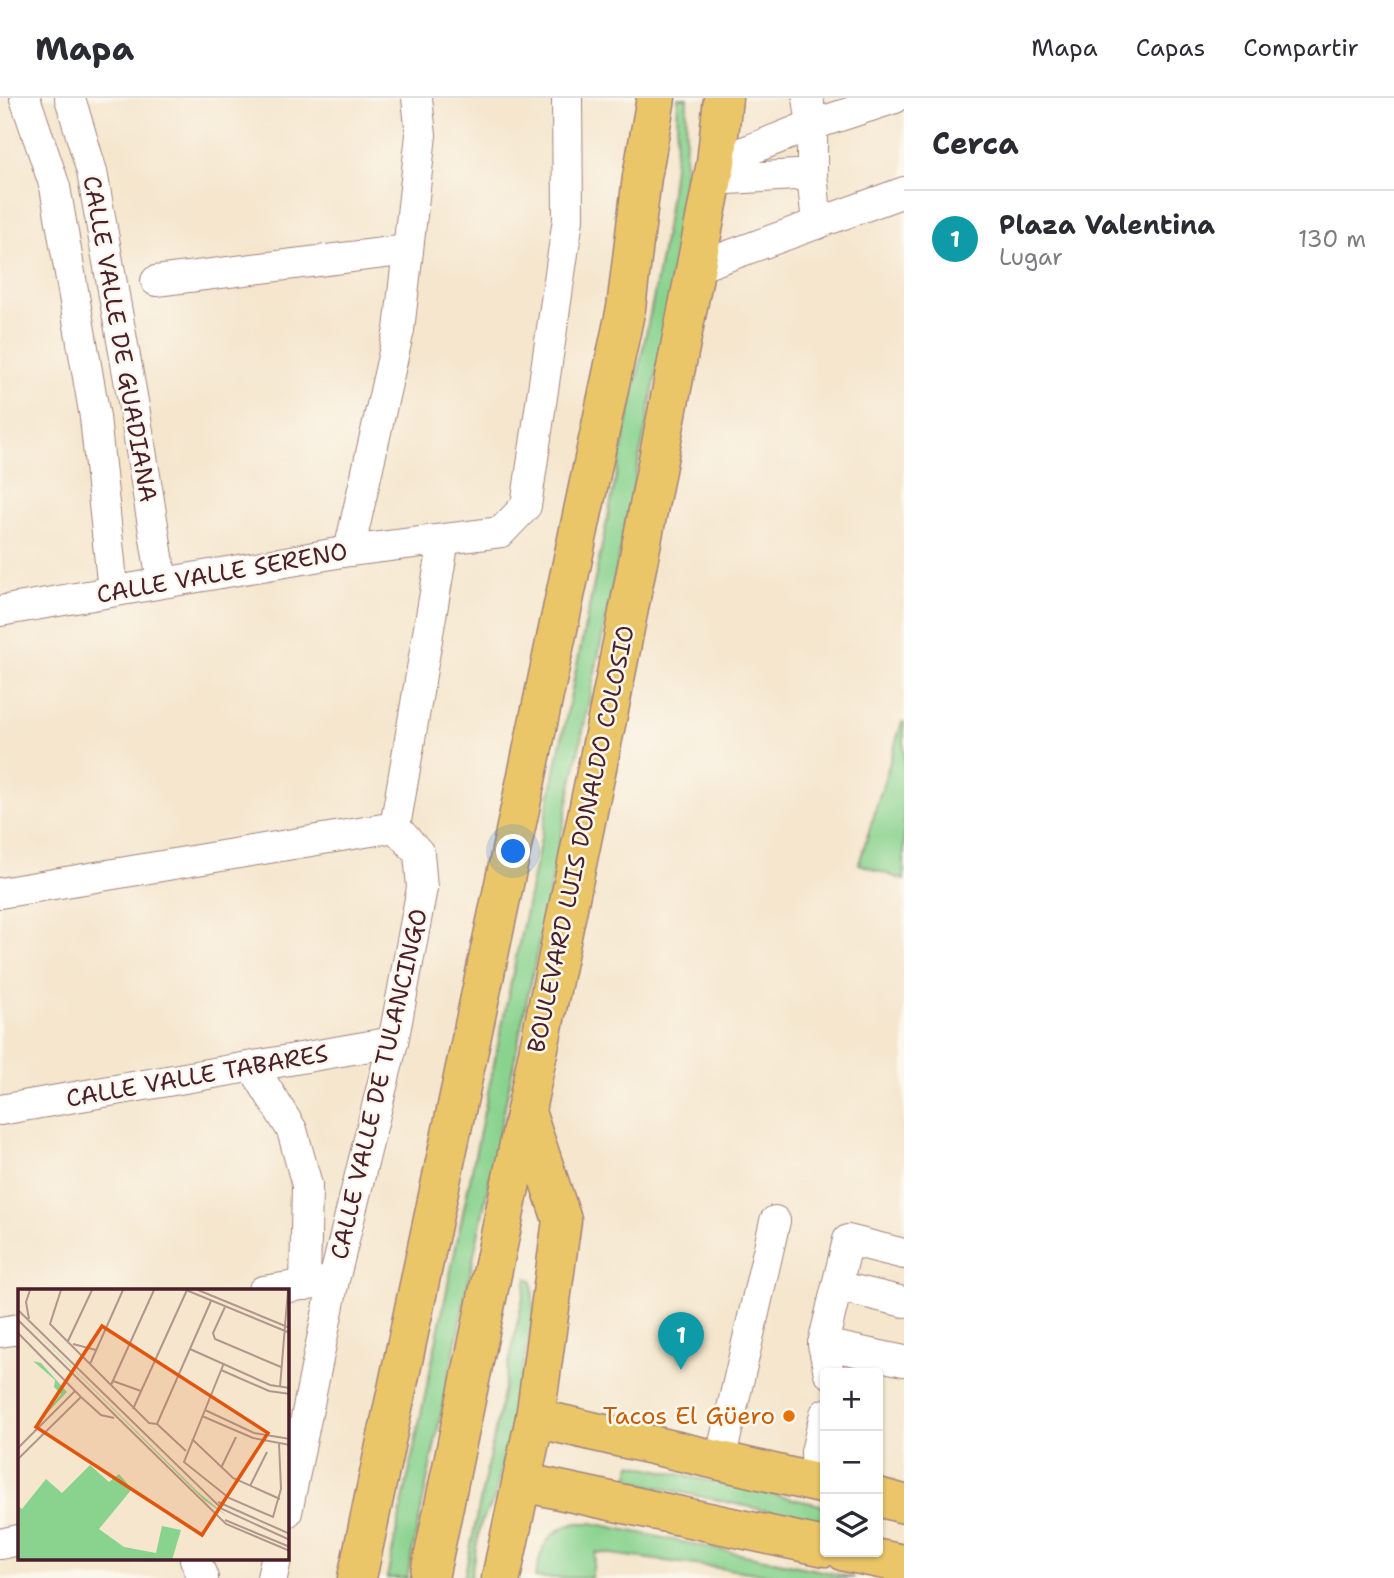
<!DOCTYPE html>
<html lang="es">
<meta charset="utf-8">
<style>
body{margin:0;font-family:"Shantell Sans",sans-serif;background:#f7f7f7;color:#2b2b33}
.controls{position:absolute;right:21px;bottom:21px;display:grid;overflow:hidden;border-radius:7px;box-shadow:0 2px 5px #0004}
.controls button{width:63px;height:63px;display:grid;place-items:center;padding:0;border:0;border-bottom:2px solid #e1e1e2;background:#fff;color:#2b2b33;font:35px sans-serif}
.you{position:absolute;left:514px;top:754px;width:24px;height:24px;margin:-18px;border:5px solid #fff;border-radius:50%;background:#1a73e8;box-shadow:0 0 0 10px #1a73e833}
.badge{display:grid;place-items:center;width:46px;height:46px;border-radius:50%;background:#b5179e;color:#fff;font-size:23px;font-weight:700}
.pin{position:absolute;translate:-50% -58px;filter:drop-shadow(0 2px 4px #0008)}
.pin::after{content:'';position:absolute;top:37px;width:24px;height:21px;background:inherit;clip-path:polygon(0 0,100% 0,50% 100%)}
.list{margin:0;padding:0;list-style:none}
h2{display:flex;justify-content:space-between;align-items:center;height:91px;margin:0;padding:0 28px;font-size:30px}
h2 small{font-size:23px;font-weight:400;color:#7c7c81}
.list li{display:grid;grid-template-columns:46px 1fr auto;gap:21px;align-items:center;box-sizing:border-box;height:98px;padding:0 28px;border-top:2px solid #e1e1e2}
.list b{display:block;font-size:26px;white-space:nowrap}
.list p{margin:0;font-size:23px;white-space:nowrap;color:#7c7c81}
.list em{font-size:23px;font-style:normal;color:#7c7c81}
.icon{flex:none;width:38px;height:38px;fill:none;stroke:currentColor;stroke-width:2;stroke-linecap:round;stroke-linejoin:round}
.map{position:relative;flex:none;width:904px;height:1480px;overflow:hidden}
header{display:flex;align-items:center;gap:42px;box-sizing:border-box;height:98px;padding:0 35px;background:#fff;border-bottom:2px solid #e1e1e2}
header strong{font-size:33px}
nav{display:flex;gap:38px;margin-inline-start:auto;font-size:24px}
main{display:flex}
aside{flex:1;background:#fff}
.map>svg:first-child{display:block}
.green{fill:#8ad38f;stroke:#6a795d;stroke-width:2}
.lines{fill:none;stroke-linecap:round;stroke-linejoin:round}
.minor-casing{stroke:#a0827c;stroke-width:32}
.major-casing{stroke:#a0827c;stroke-width:41}
.minor{stroke:#fff;stroke-width:30}
.major{stroke:#ebc669;stroke-width:38}
.food-dot{fill:#e8710a;stroke:#fbf7ec;stroke-width:2.5}
.labels{text-anchor:middle;stroke-width:5;stroke-linejoin:round;paint-order:stroke}
.street-label{font-size:24px;fill:#4a1f2b;stroke:#fbf7ec}
.food-label{font-size:24px;fill:#c56008;stroke:#fbf7ec;text-anchor:end}
.inset-road{fill:none;stroke:#b1968c;stroke-width:2}
.view{fill:#e0560e;fill-opacity:0.15;stroke:#e0560e;stroke-width:3.5}
.inset-edge{fill:none;stroke:#4a1f2b;stroke-width:3.5}
</style>
<header>
<strong>Mapa</strong>
<nav><a>Mapa</a><a>Capas</a><a>Compartir</a></nav>
</header>
<main>
<div class="map">
<svg width="904" height="1480" viewBox="0 0 904 1480">
<rect width="100%" height="100%" fill="#fbf7ec"/>
<filter id="ink" filterUnits="userSpaceOnUse"><feTurbulence type="fractalNoise" baseFrequency=".0143" numOctaves="2"/><feDisplacementMap in="SourceGraphic" scale="14" xChannelSelector="R" yChannelSelector="G"/><feConvolveMatrix kernelMatrix="1 2 1 2 8 2 1 2 1" color-interpolation-filters="sRGB"/></filter>
<filter id="wash" filterUnits="userSpaceOnUse"><feTurbulence type="fractalNoise" baseFrequency=".00686" numOctaves="4" result="noise"/><feDisplacementMap in="SourceGraphic" scale="28" xChannelSelector="R" yChannelSelector="G"/><feGaussianBlur stdDeviation="1.57" result="paint"/><feColorMatrix in="noise" values="0 0 0 0 0 0 0 0 0 0 0 0 0 0 0 0 0 1.4 0 .05"/><feComposite in="paint" operator="in"/></filter>
<g filter="url(#wash)">
<rect width="100%" height="100%" fill="#f5e6cd"/>
<!-- green -->
<g class="green">
<path d="M678,0H687C686,43 685,86 681,129C675,189 661,249 650,309L407,1480H387L653,202C666,135 677,69 678,0Z"/>
<polygon points="902,624 904,624 904,782 859,766"/>
<polygon points="527,1180 532,1182 534,1219 495,1399 481,1424 470,1480 464,1480"/>
<polygon points="631,1366 825,1408 825,1425 628,1383"/>
<path d="M576,1425H592L855,1480H794L596,1454L591,1480H535C542,1451 544,1434 576,1425Z"/>
</g>
</g>
<g filter="url(#ink)">
<g class="lines">
<defs>
<g id="minor">
<polyline points="25,0 55,89 95,319 113,493"/>
<polyline points="70,0 92,74 135,315 162,484"/>
<polyline points="808,0 812,27 895,0"/>
<polyline points="812,76 817,126"/>
<polyline points="712,82 812,76 812,27 716,65"/>
<polyline points="695,170 904,94"/>
<polyline points="156,183 408,152"/>
<polyline points="349,453 399,232 421,37 417,0"/>
<polyline points="0,513 349,453 501,434 526,408 568,121 567,0"/>
<polyline points="395,729 444,442"/>
<polyline points="0,795 395,729"/>
<polyline points="253,969 292,1032 307,1087 305,1187"/>
<polyline points="0,1012 393,944"/>
<polyline points="837,1188 904,1204"/>
<polyline points="263,1193 322,1184"/>
<polyline points="0,1234 19,1231"/>
<polyline points="823,1246 904,1263"/>
<polyline points="829,1275 823,1246 848,1142 904,1156"/>
<polyline points="720,1363 775,1123"/>
<polyline points="817,1385 816,1354 825,1316"/>
<polyline points="287,1414 334,1182 393,944 422,790 419,755 395,729"/>
<polyline points="0,1446 19,1442"/>
<polyline points="195,1461 203,1480"/>
<polyline points="272,1480 276,1461"/>
</g>
<g id="major">
<polyline points="535,1320 825,1387"/>
<polyline points="522,1384 825,1449"/>
<polyline points="878,1399 904,1406"/>
<polyline points="845,1454 904,1466"/>
<polyline points="357,1480 626,210 642,79 656,0"/>
<polyline points="429,1480 610,607 716,65 723,0"/>
<polyline points="501,1480 535,1320 562,1122 526,1014"/>
</g>
</defs>
<!-- minor casing -->
<use href="#minor" class="minor-casing"/>
<!-- major casing -->
<use href="#major" class="major-casing"/>
<!-- minor -->
<use href="#minor" class="minor"/>
<!-- major -->
<use href="#major" class="major"/>
</g>
</g>
<!-- markers -->
<circle class="food-dot" cx="789" cy="1318" r="7"/>
<g class="labels">
<!-- street labels -->
<g class="street-label">
<text transform="translate(120 241) rotate(80)" y="8">CALLE VALLE DE GUADIANA</text>
<text transform="translate(222 475) rotate(-10)" y="8">CALLE VALLE SERENO</text>
<text transform="translate(581 741) rotate(-78)" y="8">BOULEVARD LUIS DONALDO COLOSIO</text>
<text transform="translate(197 978) rotate(-10)" y="8">CALLE VALLE TABARES</text>
<text transform="translate(379 986) rotate(-77)" y="8">CALLE VALLE DE TULANCINGO</text>
</g>
<!-- food labels -->
<g class="food-label">
<text x="775" y="1326">Tacos El Güero</text>
</g>
</g>
<!-- overview -->
<g transform="translate(18 1191)">
<rect width="271" height="271" fill="#f5e6cd"/>
<path d="M0,25L180,203L209,227L186,211ZM15,72L23,74L49,103L18,136L43,105L36,98L37,91ZM72,176L91,193L101,185L114,200L81,240L106,258L138,264L144,237L163,241L154,271H0V217L4,220L28,190L44,204Z" fill="#8ad38f"/>
<path class="inset-road" d="M43,1L32,35L131,134L139,135L168,162M168,1L272,44M180,1L272,39M207,18L195,44L197,50L263,78M0,21L204,220L272,251M11,30L8,13L12,1M0,31L208,235L272,262M0,44L63,108L83,126L96,129M50,52L74,1M55,55L78,61M172,60L252,96L272,99M206,74L166,173L211,209L255,228L263,200L261,154M72,75L105,1M203,81L251,102L272,105M95,92L123,102M93,96L136,1M262,98L270,1M115,120L169,1M187,121L236,144L272,150M184,127L235,149L272,156M139,135L193,12M174,150L215,189L262,210M0,159L57,102M0,170L63,108M203,179L218,148M232,197L249,163M200,213L272,245M207,231L272,258"/>
<path class="view" d="M84,37L250,144L184,246L18,138Z"/>
<rect width="271" height="271" class="inset-edge"/>
</g>
</svg>
<div class="controls">
<button>+</button>
<button>−</button>
<button><svg class="icon" aria-label="layers" viewBox="0 0 24 24"><path d="M12 4l9 5-9 5-9-5zM3 14l9 5 9-5"/></svg></button>
</div>
<div class="you"></div>
<div class="pin badge" style="left:681px;top:1272px;background:#0f9aa8">1</div>
</div>
<aside>
<h2>Cerca<small></small></h2>
<ul class="list">
<li><span class="badge" style="background:#0f9aa8">1</span><div><b>Plaza Valentina</b><p>Lugar</p></div><em>130 m</em></li>
</ul>
</aside>
</main>
